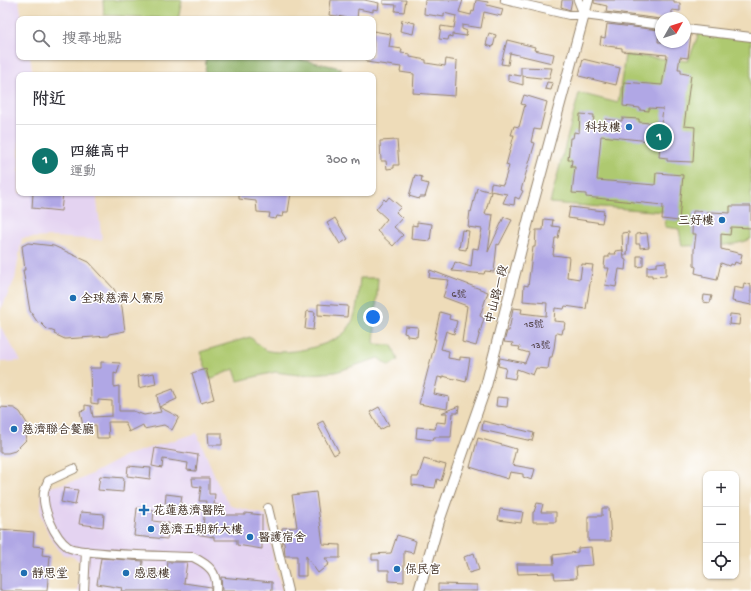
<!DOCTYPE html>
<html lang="zh-TW">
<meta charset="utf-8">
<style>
body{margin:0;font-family:"Gochi Hand","LXGW WenKai TC",sans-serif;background:#f7f7f7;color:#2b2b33}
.controls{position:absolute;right:12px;bottom:12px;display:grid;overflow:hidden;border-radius:8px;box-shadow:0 1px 3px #0004}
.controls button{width:36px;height:36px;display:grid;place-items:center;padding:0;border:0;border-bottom:1px solid #e1e1e2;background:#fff;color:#2b2b33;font:20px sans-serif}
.compass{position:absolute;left:655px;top:12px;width:36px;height:36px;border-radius:50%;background:#fff;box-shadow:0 1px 3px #0004;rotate:51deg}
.you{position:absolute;left:373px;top:317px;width:14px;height:14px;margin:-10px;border:3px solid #fff;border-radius:50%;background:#1a73e8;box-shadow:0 0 0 6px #1a73e833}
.badge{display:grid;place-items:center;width:26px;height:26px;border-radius:50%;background:#0f766e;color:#fff;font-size:13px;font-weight:700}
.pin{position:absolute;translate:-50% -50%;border:2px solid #fff;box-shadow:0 1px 4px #0006}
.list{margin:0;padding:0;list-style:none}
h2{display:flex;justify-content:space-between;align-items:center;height:52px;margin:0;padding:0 16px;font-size:17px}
h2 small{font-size:13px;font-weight:400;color:#7c7c81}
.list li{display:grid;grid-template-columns:26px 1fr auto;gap:12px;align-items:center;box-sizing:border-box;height:72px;padding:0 16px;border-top:1px solid #e1e1e2}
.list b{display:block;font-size:15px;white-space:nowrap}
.list p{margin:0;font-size:13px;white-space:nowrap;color:#7c7c81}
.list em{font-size:13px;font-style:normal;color:#7c7c81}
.icon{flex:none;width:22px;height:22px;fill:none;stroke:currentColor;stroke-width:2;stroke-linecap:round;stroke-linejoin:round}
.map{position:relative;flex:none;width:751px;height:591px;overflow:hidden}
.search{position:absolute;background:#fff;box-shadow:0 1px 3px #0004;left:16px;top:16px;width:360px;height:44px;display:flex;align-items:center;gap:10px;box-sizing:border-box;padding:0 14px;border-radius:8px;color:#7c7c81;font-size:15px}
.panel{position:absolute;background:#fff;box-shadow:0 1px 3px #0004;left:16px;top:72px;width:360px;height:124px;border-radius:8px}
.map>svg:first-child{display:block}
.built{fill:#e4d3f1}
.green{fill:#aec96f;stroke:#747a46}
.forest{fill:#8aad62;stroke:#626c40}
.building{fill:#b0a7e5}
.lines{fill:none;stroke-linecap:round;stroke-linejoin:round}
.minor-casing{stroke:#94836c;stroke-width:10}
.tertiary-casing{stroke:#94836c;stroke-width:12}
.minor{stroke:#fff;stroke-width:8}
.tertiary{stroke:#fff;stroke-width:10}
.poi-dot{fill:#1f6fb2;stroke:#fff;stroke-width:1.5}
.labels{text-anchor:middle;stroke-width:3;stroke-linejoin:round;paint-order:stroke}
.number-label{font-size:10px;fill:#584950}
.poi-label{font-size:12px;fill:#3b2a1e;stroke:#fff;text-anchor:start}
.street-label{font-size:12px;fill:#3b2a1e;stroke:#fff}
</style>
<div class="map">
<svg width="751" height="591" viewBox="0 0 751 591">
<rect width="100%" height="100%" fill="#fff"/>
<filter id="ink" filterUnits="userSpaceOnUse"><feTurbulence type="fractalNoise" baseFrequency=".025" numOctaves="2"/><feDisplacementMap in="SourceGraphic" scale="8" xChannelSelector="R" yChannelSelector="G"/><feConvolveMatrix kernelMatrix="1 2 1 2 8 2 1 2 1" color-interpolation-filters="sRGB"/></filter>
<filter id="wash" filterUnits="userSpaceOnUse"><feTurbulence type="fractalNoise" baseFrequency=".012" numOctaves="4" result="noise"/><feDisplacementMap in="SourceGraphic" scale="16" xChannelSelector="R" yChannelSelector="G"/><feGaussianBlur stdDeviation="0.9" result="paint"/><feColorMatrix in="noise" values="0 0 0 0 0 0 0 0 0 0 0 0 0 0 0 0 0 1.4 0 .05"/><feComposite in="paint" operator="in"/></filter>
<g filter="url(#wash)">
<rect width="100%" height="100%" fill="#eedcb9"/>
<!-- built -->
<g class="built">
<polygon points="0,0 19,0 22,19 19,19 19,57 30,57 33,75 19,75 19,193 97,193 97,201 102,240 53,237 22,238 15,279 0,311"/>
<polygon points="0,326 21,361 0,362"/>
<polygon points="197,433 221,491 231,506 266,515 274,562 282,591 78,591 81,562 74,557 62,554 50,537 41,515 42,489 82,479 127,455"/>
</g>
<!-- green -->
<g class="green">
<polygon points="103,0 182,0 178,19 169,19 104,15"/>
<path d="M699,33L751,39V239C731,248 703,245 682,246L679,229L665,227L666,212L550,203L579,93L618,103L625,55L688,61Z"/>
<path d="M360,278H378L374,344L392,345L398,360L389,366L378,358L336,372L299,375L275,372L238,381L234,369L210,379L200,352L250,337C255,341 263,350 269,351C289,355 334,346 347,330C358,317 358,294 360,278Z"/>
</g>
<!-- forest -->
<polygon class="forest" points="206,57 290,57 341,68 341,75 205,75"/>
<g id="blocks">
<!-- building -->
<g class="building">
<polygon points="331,0 364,0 379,3 378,10 373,9 373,12 358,9 357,19 329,15"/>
<polygon points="383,0 406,0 404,12 395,11 396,5 383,4"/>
<polygon points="425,0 463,0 459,12 471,15 472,11 474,12 476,0 488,2 487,5 503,9 501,16 484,12 481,28 462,25 462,29 467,31 466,36 452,34 452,37 449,36 448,40 439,39 441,26 454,28 456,16 444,13 444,17 424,14"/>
<polygon points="562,0 572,0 570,10 561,7"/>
<polygon points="594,0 674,0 674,3 680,3 680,11 672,10 672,18 661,18 661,19 606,12 607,6 594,3"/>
<polygon points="402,20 415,23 413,34 400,31"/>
<polygon points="607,24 659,30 658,42 685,42 685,35 691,35 688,58 680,57 678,69 681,69 681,73 691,75 684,126 695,127 693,162 667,161 667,158 659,157 660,142 601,136 597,180 655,185 656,173 683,175 679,221 662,219 663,205 586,197 586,194 572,193 575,167 571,167 572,160 568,160 570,138 573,138 574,132 579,133 580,114 594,115 593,127 604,128 605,119 622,121 622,118 639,119 639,122 661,124 663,109 649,108 649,111 640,110 640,108 623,106 624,82 662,85 667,55 622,51 622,48 600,45 601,37 605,38"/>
<polygon points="373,31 391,34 389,47 402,49 401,53 410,54 410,57 426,60 426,63 445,66 446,59 457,61 455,96 413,93 414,74 400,72 401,67 366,62 367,57 373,57"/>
<polygon points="489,33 496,35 493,47 486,45"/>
<polygon points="507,40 535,47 534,50 554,54 552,63 510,53 508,65 501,64"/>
<polygon points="583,59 620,68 616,85 579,76"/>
<polygon points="521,67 552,68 549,79 523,76 523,85 508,81 508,74 521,76"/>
<polygon points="547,82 553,83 551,90 545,89"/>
<polygon points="524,95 547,102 540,130 534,129 531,142 535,143 521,190 523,191 519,199 515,197 514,205 503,203 507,194 490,191 491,183 503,185 509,166 506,165 514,135 511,135 514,126 519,127 525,105 521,104"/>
<polygon points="397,140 399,165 394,165 394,168 387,169 386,161 381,161 380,141"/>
<polygon points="415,175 422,177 421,182 429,184 425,197 420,197 419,199 409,196"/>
<polygon points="477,188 491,192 485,214 493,215 488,252 504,217 512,220 499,245 497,244 494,272 485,271 484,274 452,271 455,262 471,267 473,248 478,249 482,229 468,227 470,211 471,212"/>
<polygon points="33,193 63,193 61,211 32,208"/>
<polygon points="239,193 291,193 288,212 284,212 283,217 277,216 276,219 269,218 270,213 257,212 256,201 239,199"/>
<polygon points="389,197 401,207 396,212 402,218 394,227 403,235 393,246 377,231 387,219 376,209 384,199 386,201"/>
<polygon points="730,206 751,206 751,228 731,227 730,235 721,234 721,249 742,254 740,264 735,262 734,265 730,264 729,266 721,263 717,280 703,277 703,275 695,273 696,267 694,266 694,250 696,234 692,234 693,211 730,213"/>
<polygon points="570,207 604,211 602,223 568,218"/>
<polygon points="335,218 348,239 340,244 327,223"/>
<polygon points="544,219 553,220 552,226 560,227 558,238 555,238 553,255 569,257 567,277 580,279 582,264 593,265 586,309 565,306 564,309 555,308 554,321 565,322 564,329 563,329 562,334 556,333 554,348 552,357 550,357 548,369 536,368 533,375 517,369 515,379 504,377 506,368 498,366 500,358 525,363 529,353 519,350 520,347 512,346 513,343 504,342 507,331 509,331 513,308 522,309 521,313 546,316 547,303 523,301 524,285 528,286 533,247 535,247 536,230 543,230"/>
<polygon points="417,222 432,224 430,241 411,239 412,225 417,226"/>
<polygon points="462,230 469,231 466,250 459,249"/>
<polygon points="629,232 627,255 623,255 622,233"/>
<polygon points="647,233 649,247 640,248 640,244 636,244 636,234"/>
<polygon points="28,243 54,246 89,262 114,289 122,307 125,331 109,334 108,336 65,339 54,334 55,332 47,329 40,322 38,323 30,311 23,270 25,270 22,246"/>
<polygon points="623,250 624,259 626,260 625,270 619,269 616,287 605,285 609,268 604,268 605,257 609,257 609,254 616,254 615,251"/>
<polygon points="637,256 643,256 643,266 637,267"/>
<polygon points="666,262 666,276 652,277 652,275 647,275 647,267 657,266 657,263"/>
<polygon points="430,270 488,292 480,316 484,318 476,346 462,342 467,306 443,297 449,280 429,278"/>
<polygon points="744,283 751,285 751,305 732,301 734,287 743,289"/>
<polygon points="704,295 712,296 710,303 703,302"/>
<polygon points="318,304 348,306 347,317 318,315"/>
<polygon points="307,311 315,312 313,330 305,329"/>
<polygon points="440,312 450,315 449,319 457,321 454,334 446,331 441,349 449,351 448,358 460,360 460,357 470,358 466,382 443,376 443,378 438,377 434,394 449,397 447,409 419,404 436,339 434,339"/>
<polygon points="730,314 740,315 739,325 729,324"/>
<polygon points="405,326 418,327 417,337 407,336 407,334 404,333"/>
<polygon points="101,362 120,363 117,374 114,373 114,387 119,386 119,411 133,411 144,415 161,412 159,407 179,417 172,430 164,425 144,429 143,425 129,432 125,422 108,422 109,438 97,438 96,425 83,426 80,411 85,410 85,405 91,406 93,417 112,416 112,401 98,400 98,404 91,403 90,368 101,368"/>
<polygon points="206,369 214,399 201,403 192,373"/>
<polygon points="154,373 156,384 139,388 138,376"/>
<polygon points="173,389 177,399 159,407 157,395"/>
<polygon points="497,397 508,398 507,407 496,406"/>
<polygon points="459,406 458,413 453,413 451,437 434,437 433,440 416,438 417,427 435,429 437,422 446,423 447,413 441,413"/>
<polygon points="0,407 14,408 20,412 28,425 26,440 15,451 8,453 0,453"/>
<polygon points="379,407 389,425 380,430 370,412"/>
<polygon points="323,421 339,452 334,455 317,424"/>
<polygon points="483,421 534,433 532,441 482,430"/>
<polygon points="208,433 222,433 222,445 209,445"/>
<polygon points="478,438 516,449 512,465 535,469 532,480 523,477 523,474 510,472 508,479 470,467"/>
<polygon points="155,448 198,455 196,471 187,470 188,463 163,459 162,468 152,466"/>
<polygon points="424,459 446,465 441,481 437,479 435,488 412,485 412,477 418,477"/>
<polygon points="128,466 151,468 150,479 127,476"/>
<polygon points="100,476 124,478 123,492 98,490"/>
<polygon points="192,478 209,478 209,494 215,494 214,504 218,505 218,511 223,511 223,515 245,515 245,513 262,515 262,549 237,545 237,540 214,540 214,537 195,534 196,526 203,526 206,501 199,501 201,487 193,486"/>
<polygon points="64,488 78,490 75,505 61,502"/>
<polygon points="316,492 323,544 340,545 340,558 325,558 329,564 318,573 306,556 306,576 297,576 297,556 285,556 284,543 282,542 282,528 297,527 292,495"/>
<polygon points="166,494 182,496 180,508 165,506"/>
<polygon points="537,503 543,504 541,512 556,512 556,522 533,522 533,512 534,512"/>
<polygon points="137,508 154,510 153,521 169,523 167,539 134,536"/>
<polygon points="602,508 609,508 611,541 588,541 588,516 602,516"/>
<polygon points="500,509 523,512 521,523 498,520"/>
<polygon points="81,512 104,514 103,527 79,524"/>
<polygon points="0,529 34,532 33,546 43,547 42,555 50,556 47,591 0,591"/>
<polygon points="397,535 416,541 413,553 404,551 404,582 389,581 389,570 379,570 379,560 372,560 372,554 391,553"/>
<polygon points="591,547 593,565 576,566 577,578 555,579 554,573 518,574 517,564 554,564 553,555 578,552 578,548"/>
<polygon points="474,553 479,570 469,573 464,557"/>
<polygon points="101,558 143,561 142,571 166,575 168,562 187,562 184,583 211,587 211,591 121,591 122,588 97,584"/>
<polygon points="221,577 272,582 272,591 222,591"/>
<polygon points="438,584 477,585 477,591 438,591"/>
</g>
</g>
</g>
<g filter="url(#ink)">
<use href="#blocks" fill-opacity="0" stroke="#94836c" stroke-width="1"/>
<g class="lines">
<defs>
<g id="minor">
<polyline points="505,0 569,15 584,15 661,25"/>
<polyline points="578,0 584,15"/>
<polyline points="685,29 751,37"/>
<path d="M74,469L48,481C47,484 44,489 44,492C42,508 54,537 68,547C80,555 173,556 193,557C209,565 218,572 216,591"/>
<polyline points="268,508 288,591"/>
<polyline points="84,591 86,551"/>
</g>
<polyline id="tertiary" points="419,591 439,521 486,386 530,214 588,0"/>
</defs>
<!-- minor casing -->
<use href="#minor" class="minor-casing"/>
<!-- tertiary casing -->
<use href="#tertiary" class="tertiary-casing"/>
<!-- minor -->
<use href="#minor" class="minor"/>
<!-- tertiary -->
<use href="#tertiary" class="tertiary"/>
</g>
</g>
<!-- markers -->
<g class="poi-dot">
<circle cx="629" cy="127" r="4"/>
<circle cx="722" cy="220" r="4"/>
<circle cx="73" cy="298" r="4"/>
<circle cx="14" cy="429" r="4"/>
<path d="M142 504h4v4h4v4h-4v4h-4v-4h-4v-4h4z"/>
<circle cx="151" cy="529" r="4"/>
<circle cx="250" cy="537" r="4"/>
<circle cx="397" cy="569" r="4"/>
<circle cx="24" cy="573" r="4"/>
<circle cx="126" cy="573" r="4"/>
</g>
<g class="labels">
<!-- number labels -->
<g class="number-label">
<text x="459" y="297">6號</text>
<text x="534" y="327">15號</text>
<text x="541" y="348">13號</text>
</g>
<!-- poi labels -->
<g class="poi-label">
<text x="621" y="131" text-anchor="end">科技樓</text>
<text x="714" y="224" text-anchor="end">三好樓</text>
<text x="81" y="302">全球慈濟人寮房</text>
<text x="22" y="433">慈濟聯合餐廳</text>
<text x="153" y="514">花蓮慈濟醫院</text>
<text x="159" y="533">慈濟五期新大樓</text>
<text x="258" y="541">醫護宿舍</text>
<text x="405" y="573">保民宮</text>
<text x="32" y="577">靜思堂</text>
<text x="134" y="577">感恩樓</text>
</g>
<!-- street labels -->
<g class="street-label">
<text transform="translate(496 294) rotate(-76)" y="4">中山路一段</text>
</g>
</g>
</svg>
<div class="controls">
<button>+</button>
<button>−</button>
<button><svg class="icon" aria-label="locate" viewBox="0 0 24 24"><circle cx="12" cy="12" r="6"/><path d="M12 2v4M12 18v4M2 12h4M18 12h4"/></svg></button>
</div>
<svg class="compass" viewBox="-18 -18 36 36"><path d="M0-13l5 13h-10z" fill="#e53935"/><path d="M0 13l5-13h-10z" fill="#7c7c81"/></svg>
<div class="you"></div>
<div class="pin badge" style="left:659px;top:137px">1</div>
<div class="search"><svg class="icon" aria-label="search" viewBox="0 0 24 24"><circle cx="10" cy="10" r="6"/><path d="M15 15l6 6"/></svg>搜尋地點</div>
<section class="panel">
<h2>附近<small></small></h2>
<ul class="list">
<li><span class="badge">1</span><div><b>四維高中</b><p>運動</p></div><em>300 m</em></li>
</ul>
</section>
</div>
